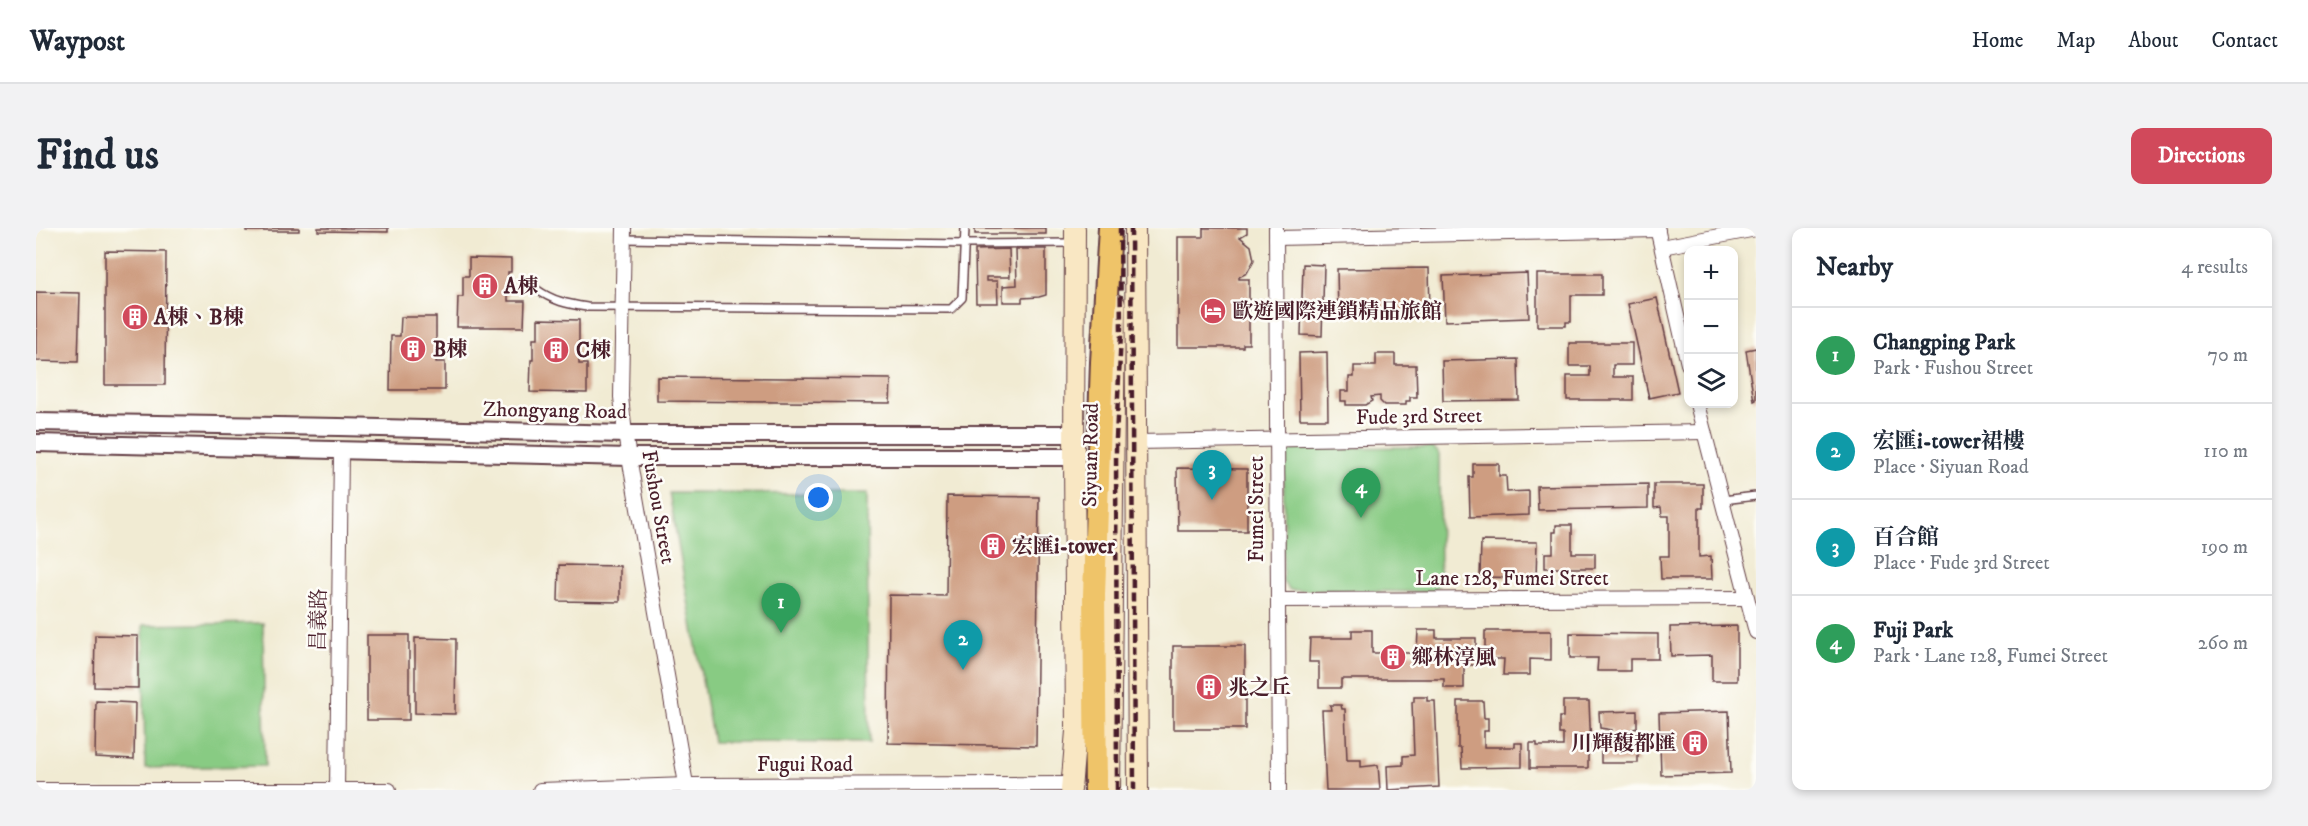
<!DOCTYPE html>
<meta charset="utf-8">
<style>
body{margin:0;font-family:"IM FELL DW Pica","Noto Serif TC",serif;background:#f2f2f3;color:#1f2937}
.controls{position:absolute;right:18px;top:18px;display:grid;overflow:hidden;border-radius:12px;box-shadow:0 3px 9px #0003}
.controls button{width:54px;height:54px;display:grid;place-items:center;padding:0;border:0;border-bottom:2px solid #e0e1e3;background:#fff;color:#1f2937;font:30px sans-serif}
.you{position:absolute;left:783px;top:270px;width:21px;height:21px;margin:-15px;border:4px solid #fff;border-radius:50%;background:#1a73e8;box-shadow:0 0 0 9px #1a73e833}
.badge{display:grid;place-items:center;width:39px;height:39px;border-radius:50%;background:#d1495b;color:#fff;font-size:20px;font-weight:700}
.pin{position:absolute;translate:-50% -50px;filter:drop-shadow(0 2px 3px #0008)}
.pin::after{content:'';position:absolute;top:32px;width:21px;height:18px;background:inherit;clip-path:polygon(0 0,100% 0,50% 100%)}
.list{margin:0;padding:0;list-style:none}
h2{display:flex;justify-content:space-between;align-items:center;height:78px;margin:0;padding:0 24px;font-size:26px}
h2 small{font-size:20px;font-weight:400;color:#747a83}
.list li{display:grid;grid-template-columns:39px 1fr auto;gap:18px;align-items:center;box-sizing:border-box;height:96px;padding:0 24px;border-top:2px solid #e0e1e3}
.list b{display:block;font-size:22px;white-space:nowrap}
.list p{margin:0;font-size:20px;white-space:nowrap;color:#747a83}
.list em{font-size:20px;font-style:normal;color:#747a83}
.icon{flex:none;width:33px;height:33px;fill:none;stroke:currentColor;stroke-width:2;stroke-linecap:round;stroke-linejoin:round}
.map{position:relative;flex:none;width:1720px;height:562px;overflow:hidden;border-radius:12px}
header{display:flex;align-items:center;gap:36px;box-sizing:border-box;height:84px;padding:0 30px;background:#fff;border-bottom:2px solid #e0e1e3}
header strong{font-size:28px}
nav{display:flex;gap:33px;margin-inline-start:auto;font-size:21px}
.intro{display:flex;align-items:center;justify-content:space-between;box-sizing:border-box;height:144px;padding:0 36px}
h1{margin:0;font-size:42px}
.button{padding:15px 27px;border-radius:12px;background:#d1495b;color:#fff;font-size:21px;font-weight:700}
main{display:flex;gap:36px;padding:0 36px}
aside{flex:1;background:#fff;border-radius:12px;box-shadow:0 3px 9px #0003}
.map>svg:first-child{display:block}
.green{fill:#88cb83;stroke:#697557;stroke-width:1.5}
.building{fill:#ce9d81}
.lines{fill:none;stroke-linecap:round;stroke-linejoin:round}
.service-casing{stroke:#633e44;stroke-width:10}
.minor-casing{stroke:#633e44;stroke-width:16}
.tertiary-casing{stroke:#633e44;stroke-width:20}
.secondary-casing{stroke:#633e44;stroke-width:22}
.trunk-casing{stroke:#633e44;stroke-width:26}
.service{stroke:#fff;stroke-width:7}
.minor{stroke:#fff;stroke-width:14}
.tertiary{stroke:#fff;stroke-width:16}
.secondary{stroke:#f9e7c3;stroke-width:20}
.trunk{stroke:#efc469;stroke-width:22}
.rail{stroke:#4a1f2b;stroke-width:4.5;stroke-dasharray:9 4.5;stroke-linecap:butt}
.labels{text-anchor:middle;stroke-width:5;stroke-linejoin:round;paint-order:stroke}
.poi-label{font-size:21px;font-weight:bold;fill:#4a1f2b;stroke:#fdfcf7;text-anchor:start}
.street-label{font-size:21px;fill:#4a1f2b;stroke:#fdfcf7}
</style>
<header>
<strong>Waypost</strong>
<nav><a>Home</a><a>Map</a><a>About</a><a>Contact</a></nav>
</header>
<div class="intro"><h1>Find us</h1><a class="button">Directions</a></div>
<main>
<div class="map">
<svg width="1720" height="562" viewBox="0 0 1720 562">
<rect width="100%" height="100%" fill="#fdfcf7"/>
<filter id="ink" filterUnits="userSpaceOnUse"><feTurbulence type="fractalNoise" baseFrequency=".0167" numOctaves="2"/><feDisplacementMap in="SourceGraphic" scale="12" xChannelSelector="R" yChannelSelector="G"/><feConvolveMatrix kernelMatrix="1 2 1 2 8 2 1 2 1" color-interpolation-filters="sRGB"/></filter>
<filter id="wash" filterUnits="userSpaceOnUse"><feTurbulence type="fractalNoise" baseFrequency=".008" numOctaves="4" result="noise"/><feDisplacementMap in="SourceGraphic" scale="24" xChannelSelector="R" yChannelSelector="G"/><feGaussianBlur stdDeviation="1.35" result="paint"/><feColorMatrix in="noise" values="0 0 0 0 0 0 0 0 0 0 0 0 0 0 0 0 0 1.4 0 .05"/><feComposite in="paint" operator="in"/></filter>
<g filter="url(#wash)">
<rect width="100%" height="100%" fill="#f1ebd3"/>
<!-- green -->
<g class="green">
<polygon points="1396,219 1403,225 1404,357 1397,364 1254,362 1247,354 1248,227 1256,220"/>
<polygon points="633,265 831,266 833,515 677,514"/>
<polygon points="227,395 229,538 109,540 107,397"/>
</g>
<g id="blocks">
<!-- building -->
<g class="building">
<rect x="210" y="0" width="53" height="3"/>
<polygon points="282,0 352,0 352,4 282,3"/>
<rect x="939" y="0" width="71" height="6"/>
<polygon points="1167,0 1211,0 1211,5 1204,9 1215,18 1218,32 1211,45 1203,49 1203,51 1213,51 1213,116 1207,116 1207,119 1142,119 1142,9 1167,9"/>
<polygon points="973,21 974,49 950,49 950,53 961,53 962,75 940,75 939,22"/>
<polygon points="980,21 1010,21 1010,67 1003,69 986,70 986,74 967,74 967,58 981,57"/>
<polygon points="69,23 130,24 129,157 69,157"/>
<polygon points="433,30 475,31 475,44 472,44 472,73 489,73 488,99 421,99 422,69 427,69 427,48 433,48"/>
<polygon points="1267,36 1288,37 1286,108 1265,107"/>
<polygon points="1393,40 1394,84 1302,85 1301,41"/>
<polygon points="1491,45 1493,90 1409,93 1407,48"/>
<polygon points="1501,46 1566,46 1566,67 1535,67 1535,94 1530,94 1530,98 1501,98"/>
<polygon points="0,64 44,65 42,134 0,133"/>
<polygon points="1621,70 1642,164 1613,170 1592,76"/>
<polygon points="365,89 400,89 400,134 409,134 409,162 354,162 355,108 364,108"/>
<polygon points="502,91 543,92 543,136 551,136 551,165 494,164 495,132 497,132 497,111 502,111"/>
<polygon points="1533,115 1596,115 1596,137 1577,137 1577,149 1597,149 1597,172 1531,172 1531,148 1554,148 1554,138 1533,138"/>
<polygon points="1720,120 1720,172 1718,173 1710,122"/>
<polygon points="1291,124 1292,191 1264,191 1263,125"/>
<polygon points="1340,126 1359,126 1359,137 1380,137 1381,169 1374,169 1374,173 1370,173 1370,177 1348,177 1344,173 1344,168 1335,169 1336,173 1329,177 1310,177 1310,173 1305,173 1305,163 1313,163 1313,149 1318,149 1318,138 1340,138"/>
<polygon points="1482,131 1483,172 1407,173 1406,133"/>
<polygon points="621,149 855,151 854,175 621,173"/>
<polygon points="1437,236 1463,236 1463,248 1470,248 1471,264 1493,263 1493,287 1434,289 1433,249 1437,249"/>
<polygon points="1141,240 1211,241 1211,303 1142,303"/>
<polygon points="1612,256 1612,280 1502,282 1501,258"/>
<polygon points="1618,256 1667,256 1667,280 1663,280 1663,329 1675,328 1676,351 1625,351 1624,328 1633,328 1633,288 1626,288 1625,279 1618,280"/>
<polygon points="911,268 1003,269 1000,518 852,515 853,367 910,368"/>
<polygon points="1520,297 1536,297 1536,325 1559,325 1559,340 1509,340 1509,325 1517,325 1517,304 1520,304"/>
<polygon points="1445,313 1501,314 1500,350 1444,349"/>
<polygon points="523,337 584,338 584,374 522,373"/>
<polygon points="1701,398 1701,453 1676,453 1676,427 1635,428 1634,399"/>
<polygon points="1316,402 1336,402 1336,425 1381,425 1382,402 1400,402 1400,410 1440,410 1440,437 1428,437 1428,460 1408,460 1408,451 1305,451 1305,460 1283,460 1283,434 1273,434 1274,410 1316,410"/>
<polygon points="1449,403 1515,403 1515,432 1494,431 1494,447 1467,447 1468,431 1449,431"/>
<polygon points="1534,405 1622,406 1622,431 1594,431 1594,443 1561,443 1562,430 1534,430"/>
<polygon points="59,407 102,408 102,460 58,459"/>
<rect x="331" y="407" width="42" height="85"/>
<polygon points="379,410 420,411 419,486 379,485"/>
<rect x="1137" y="418" width="72" height="83"/>
<polygon points="1378,469 1391,469 1391,473 1399,473 1403,559 1352,562 1351,538 1367,537 1367,528 1378,527 1376,474 1378,474"/>
<polygon points="60,473 99,475 98,531 59,529"/>
<polygon points="1422,473 1447,473 1448,490 1452,490 1452,503 1448,503 1448,519 1479,519 1479,515 1486,515 1486,539 1426,540 1425,520 1422,520"/>
<polygon points="1527,473 1553,473 1555,521 1552,521 1552,540 1494,540 1494,515 1501,515 1501,518 1527,518 1527,506 1523,506 1523,489 1527,489"/>
<polygon points="1294,477 1305,477 1306,481 1309,481 1311,532 1325,532 1325,539 1342,537 1344,562 1290,562 1286,482 1295,482"/>
<polygon points="1601,483 1601,500 1591,503 1591,517 1602,520 1602,535 1565,535 1565,522 1569,522 1569,519 1576,519 1576,502 1564,500 1563,484"/>
<polygon points="1693,483 1695,545 1625,547 1623,485"/>
</g>
</g>
</g>
<g filter="url(#ink)">
<use href="#blocks" fill-opacity="0" stroke="#633e44" stroke-width="1.5"/>
<g class="lines">
<defs>
<g id="service">
<polyline points="588,11 930,16 1038,15"/>
<path d="M500,61C517,73 531,76 551,79L915,81L926,70L929,0"/>
<polyline points="1687,272 1720,268"/>
</g>
<g id="minor">
<polyline points="588,0 585,169 589,206 651,562"/>
<polyline points="1240,0 1243,562"/>
<polyline points="1621,0 1652,136"/>
<polyline points="1240,10 1622,2"/>
<polyline points="1626,19 1720,1"/>
<polyline points="1661,176 1720,404"/>
<polyline points="1100,214 1668,204"/>
<polyline points="1242,372 1711,370"/>
<polyline points="301,561 305,223"/>
<polyline points="0,562 353,562"/>
<polyline points="504,562 651,557 1035,556"/>
</g>
<g id="tertiary">
<polyline points="0,194 303,199 589,206 1038,206"/>
<polyline points="0,215 594,229 1038,229"/>
</g>
<g id="secondary">
<polyline points="1099,0 1102,562"/>
<polyline points="1035,562 1040,503 1038,229 1039,0"/>
<polyline points="1074,562 1079,76"/>
</g>
<polyline id="trunk" points="1060,562 1058,367 1066,134 1074,0"/>
</defs>
<!-- service casing -->
<use href="#service" class="service-casing"/>
<!-- minor casing -->
<use href="#minor" class="minor-casing"/>
<!-- tertiary casing -->
<use href="#tertiary" class="tertiary-casing"/>
<!-- secondary casing -->
<use href="#secondary" class="secondary-casing"/>
<!-- trunk casing -->
<use href="#trunk" class="trunk-casing"/>
<!-- service -->
<use href="#service" class="service"/>
<!-- minor -->
<use href="#minor" class="minor"/>
<!-- tertiary -->
<use href="#tertiary" class="tertiary"/>
<!-- secondary -->
<use href="#secondary" class="secondary"/>
<!-- trunk -->
<use href="#trunk" class="trunk"/>
<!-- rail -->
<g class="rail">
<polyline points="1095,0 1098,562"/>
<polyline points="1081,562 1080,211 1085,106 1084,0"/>
</g>
</g>
</g>
<!-- icons -->
<defs>
<symbol id="building-disc" viewBox="-11 -11 22 22"><circle r="9.5" fill="#d1495b" stroke="#fdfcf7"/><path d="M-4-6H4V6H1V3H-1V6H-4ZM-2.5-4.3h1.7v1.8h-1.7ZM.8-4.3h1.7v1.8H.8ZM-2.5-1h1.7V.8h-1.7ZM.8-1h1.7V.8H.8Z" fill="#fff"/></symbol>
<symbol id="hotel-disc" viewBox="-11 -11 22 22"><circle r="9.5" fill="#d1495b" stroke="#fdfcf7"/><path d="M-6-4.5h1.5V1H6V5H4.5V3h-9V5H-6ZM-4 0a1.8 1.8 0 1 1 3.6 0ZM.5 0V-2.5h3Q6-2.5 6 0Z" fill="#fff"/></symbol>
</defs>
<g fill-rule="evenodd">
<use href="#building-disc" x="434" y="43" width="30" height="30"/>
<use href="#hotel-disc" x="1162" y="68" width="30" height="30"/>
<use href="#building-disc" x="84" y="74" width="30" height="30"/>
<use href="#building-disc" x="362" y="106" width="30" height="30"/>
<use href="#building-disc" x="505" y="107" width="30" height="30"/>
<use href="#building-disc" x="942" y="303" width="30" height="30"/>
<use href="#building-disc" x="1342" y="414" width="30" height="30"/>
<use href="#building-disc" x="1158" y="444" width="30" height="30"/>
<use href="#building-disc" x="1644" y="500" width="30" height="30"/>
</g>
<g class="labels">
<!-- poi labels -->
<g class="poi-label">
<text x="468" y="65">A棟</text>
<text x="1196" y="90">歐遊國際連鎖精品旅館</text>
<text x="118" y="96">A棟、B棟</text>
<text x="397" y="128">B棟</text>
<text x="540" y="129">C棟</text>
<text x="976" y="325">宏匯i-tower</text>
<text x="1376" y="436">鄉林淳風</text>
<text x="1192" y="466">兆之丘</text>
<text x="1640" y="522" text-anchor="end">川輝馥都匯</text>
</g>
<!-- street labels -->
<g class="street-label">
<text transform="translate(519 182) rotate(1)" y="7">Zhongyang Road</text>
<text transform="translate(1383 188) rotate(-1)" y="7">Fude 3rd Street</text>
<text transform="translate(1054 227) rotate(-89)" y="7">Siyuan Road</text>
<text transform="translate(623 279) rotate(80)" y="7">Fushou Street</text>
<text transform="translate(1220 281) rotate(-90)" y="7">Fumei Street</text>
<text x="1476" y="357">Lane 128, Fumei Street</text>
<text transform="translate(282 392) rotate(-89)" y="7">昌義路</text>
<text x="769" y="543">Fugui Road</text>
</g>
</g>
</svg>
<div class="controls">
<button>+</button>
<button>−</button>
<button><svg class="icon" aria-label="layers" viewBox="0 0 24 24"><path d="M12 4l9 5-9 5-9-5zM3 14l9 5 9-5"/></svg></button>
</div>
<div class="you"></div>
<div class="pin badge" style="left:745px;top:405px;background:#2e9e5b">1</div>
<div class="pin badge" style="left:927px;top:442px;background:#0f9aa8">2</div>
<div class="pin badge" style="left:1176px;top:272px;background:#0f9aa8">3</div>
<div class="pin badge" style="left:1325px;top:290px;background:#2e9e5b">4</div>
</div>
<aside>
<h2>Nearby<small>4 results</small></h2>
<ul class="list">
<li><span class="badge" style="background:#2e9e5b">1</span><div><b>Changping Park</b><p>Park · Fushou Street</p></div><em>70 m</em></li>
<li><span class="badge" style="background:#0f9aa8">2</span><div><b>宏匯i-tower裙樓</b><p>Place · Siyuan Road</p></div><em>110 m</em></li>
<li><span class="badge" style="background:#0f9aa8">3</span><div><b>百合館</b><p>Place · Fude 3rd Street</p></div><em>190 m</em></li>
<li><span class="badge" style="background:#2e9e5b">4</span><div><b>Fuji Park</b><p>Park · Lane 128, Fumei Street</p></div><em>260 m</em></li>
</ul>
</aside>
</main>
